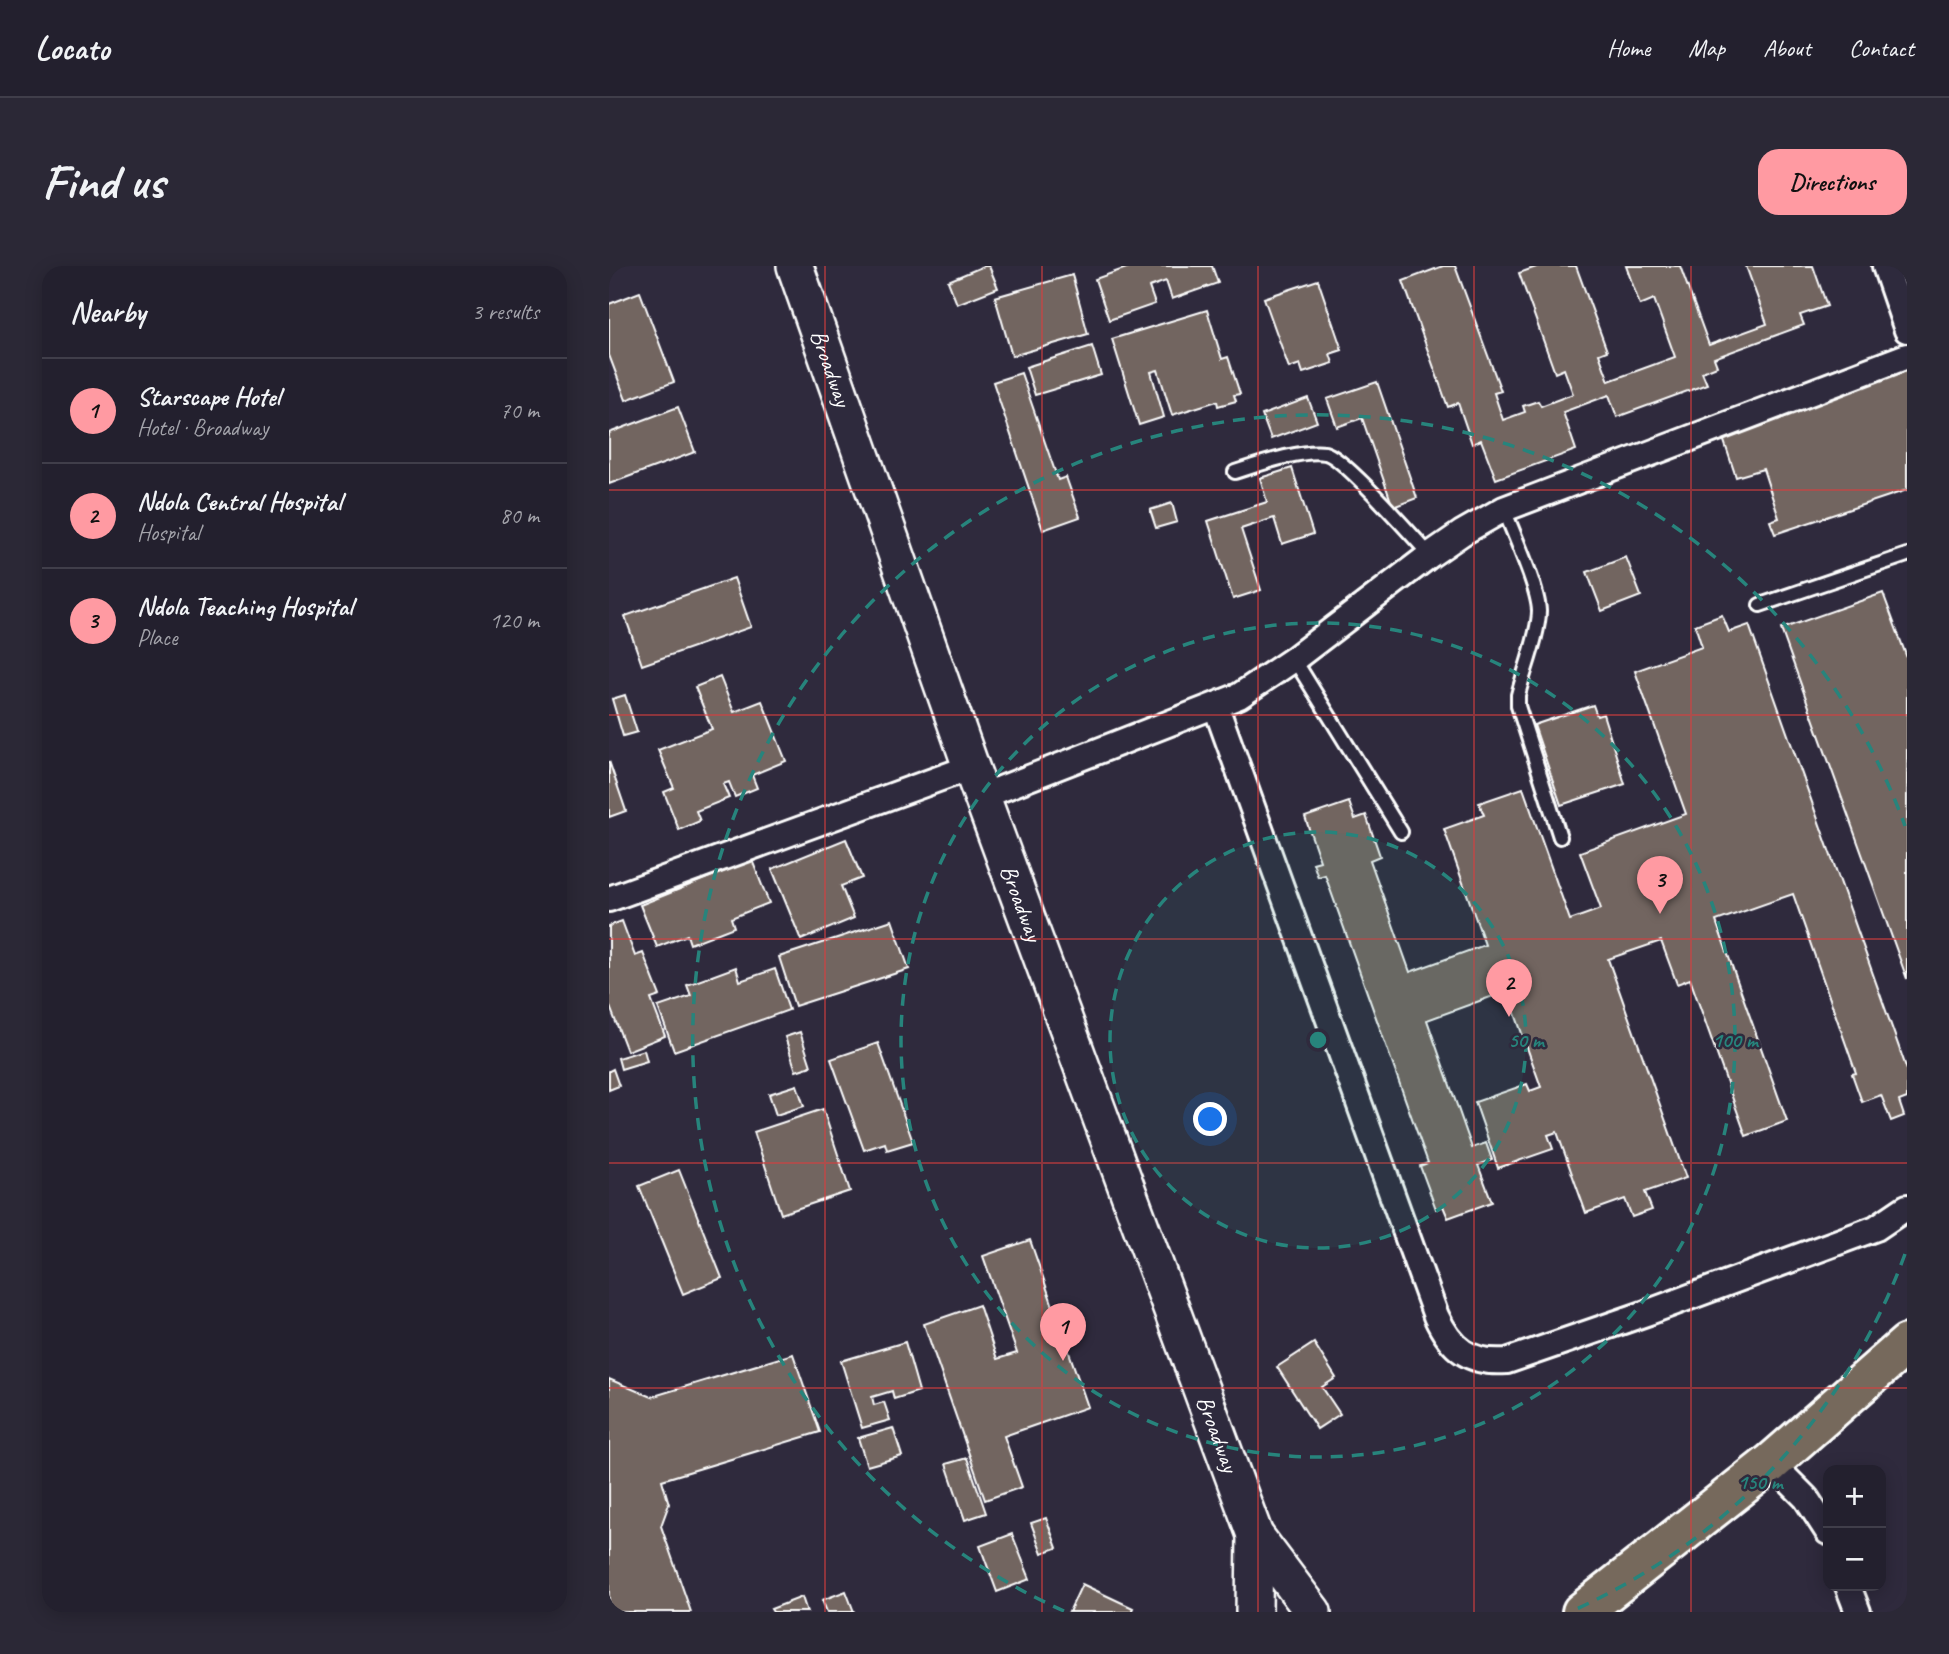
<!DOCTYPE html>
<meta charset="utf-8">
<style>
body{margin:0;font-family:Caveat,sans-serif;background:#2b2836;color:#f1f3f6}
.controls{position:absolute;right:21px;bottom:21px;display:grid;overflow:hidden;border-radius:14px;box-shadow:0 4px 18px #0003}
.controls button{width:63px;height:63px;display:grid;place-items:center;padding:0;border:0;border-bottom:2px solid #403e4a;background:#23202e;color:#f1f3f6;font:35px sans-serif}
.you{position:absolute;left:602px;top:854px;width:24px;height:24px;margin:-18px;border:5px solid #fff;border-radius:50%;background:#1a73e8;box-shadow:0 0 0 10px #1a73e833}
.badge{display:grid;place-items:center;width:46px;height:46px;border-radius:50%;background:#ff9aa2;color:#111;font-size:23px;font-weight:700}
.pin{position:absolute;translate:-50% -58px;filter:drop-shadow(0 2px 4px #0008)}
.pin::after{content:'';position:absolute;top:37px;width:24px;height:21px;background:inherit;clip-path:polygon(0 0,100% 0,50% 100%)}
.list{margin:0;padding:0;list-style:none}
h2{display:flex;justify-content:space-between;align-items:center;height:91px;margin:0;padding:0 28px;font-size:30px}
h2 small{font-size:23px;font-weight:400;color:#a3a3aa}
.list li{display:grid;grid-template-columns:46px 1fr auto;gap:21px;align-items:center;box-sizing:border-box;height:105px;padding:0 28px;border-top:2px solid #403e4a}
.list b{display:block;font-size:26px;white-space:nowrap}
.list p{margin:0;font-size:23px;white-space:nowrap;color:#a3a3aa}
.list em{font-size:23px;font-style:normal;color:#a3a3aa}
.map{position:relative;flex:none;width:1298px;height:1346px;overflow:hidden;border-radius:21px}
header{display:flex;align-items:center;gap:42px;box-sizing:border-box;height:98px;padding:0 35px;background:#23202e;border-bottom:2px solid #403e4a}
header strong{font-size:33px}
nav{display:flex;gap:38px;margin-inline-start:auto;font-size:24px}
.intro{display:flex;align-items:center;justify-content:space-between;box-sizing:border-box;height:168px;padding:0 42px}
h1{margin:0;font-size:49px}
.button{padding:18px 32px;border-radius:21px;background:#ff9aa2;color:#111;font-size:24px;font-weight:700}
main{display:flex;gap:42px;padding:0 42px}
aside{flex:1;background:#23202e;border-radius:21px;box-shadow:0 4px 18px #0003}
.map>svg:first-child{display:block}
.building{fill:#726560;stroke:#fff;stroke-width:2}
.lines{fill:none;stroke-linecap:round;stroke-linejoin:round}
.service-casing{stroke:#fff;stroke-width:18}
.minor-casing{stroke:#fff;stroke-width:30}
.secondary-casing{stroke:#fff;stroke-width:40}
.trunk-casing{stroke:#fff;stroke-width:44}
.service{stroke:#2f2a3d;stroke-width:12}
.minor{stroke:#2f2a3d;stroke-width:24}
.secondary{stroke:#2f2a3d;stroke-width:35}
.trunk{stroke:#76695c;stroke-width:38}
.grid{fill:none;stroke:#da3e3e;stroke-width:2;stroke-opacity:0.55}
.ring{fill:none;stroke:#27847c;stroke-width:3.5;stroke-dasharray:12 9}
.labels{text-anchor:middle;stroke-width:5;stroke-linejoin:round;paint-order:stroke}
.street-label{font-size:24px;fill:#fff;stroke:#2f2a3d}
.centre{fill:#27847c;stroke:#2f2a3d;stroke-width:3.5}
.ring-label{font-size:21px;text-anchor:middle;font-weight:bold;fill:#27847c;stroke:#2f2a3d;stroke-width:5;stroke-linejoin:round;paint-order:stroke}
</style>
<header>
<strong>Locato</strong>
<nav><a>Home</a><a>Map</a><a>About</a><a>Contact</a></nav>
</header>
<div class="intro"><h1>Find us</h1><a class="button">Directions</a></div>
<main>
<aside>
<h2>Nearby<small>3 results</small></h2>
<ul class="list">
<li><span class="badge">1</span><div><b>Starscape Hotel</b><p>Hotel · Broadway</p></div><em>70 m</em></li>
<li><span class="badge">2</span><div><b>Ndola Central Hospital</b><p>Hospital</p></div><em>80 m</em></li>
<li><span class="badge">3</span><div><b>Ndola Teaching Hospital</b><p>Place</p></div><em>120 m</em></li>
</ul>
</aside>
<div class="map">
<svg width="1298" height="1346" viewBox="0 0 1298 1346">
<rect width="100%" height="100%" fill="#2f2a3d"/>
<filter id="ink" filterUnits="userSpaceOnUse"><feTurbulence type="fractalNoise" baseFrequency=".0143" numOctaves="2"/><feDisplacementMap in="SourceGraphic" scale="14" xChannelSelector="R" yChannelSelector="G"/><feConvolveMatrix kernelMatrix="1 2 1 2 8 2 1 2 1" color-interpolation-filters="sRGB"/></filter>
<g filter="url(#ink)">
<!-- building -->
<g class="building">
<polygon points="375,0 380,0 389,22 348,38 339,15"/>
<polygon points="523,0 603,0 609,17 563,33 557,15 540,21 546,38 500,54 486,13"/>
<polygon points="834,0 846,0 892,125 885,127 894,154 916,146 914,140 929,135 932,140 964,128 955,103 946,107 910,7 930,0 967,0 998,85 990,88 1000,115 1066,91 1045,33 1031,39 1017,0 1071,0 1100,79 1158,58 1137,0 1204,0 1218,40 1191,49 1195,59 1105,92 1108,100 1093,106 1098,118 1008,151 1000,129 954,146 967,184 887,213 872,174 863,178 849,137 839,141 794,15"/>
<polygon points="463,9 479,68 403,90 386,31"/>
<polygon points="709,14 733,84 721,88 724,97 694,107 691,98 680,102 655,32"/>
<polygon points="31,26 65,116 17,134 0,89 0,38"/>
<polygon points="598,44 613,93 619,91 631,128 625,129 627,135 609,140 608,135 563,149 549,104 542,106 555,151 530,159 503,73"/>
<polygon points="483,80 492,109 426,129 417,101"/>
<polygon points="1298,100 1298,224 1166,268 1161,255 1170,252 1154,203 1127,211 1112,166 1282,109 1281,106"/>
<polygon points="412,107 449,214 457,211 471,251 434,264 384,116"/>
<polygon points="768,116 808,232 784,241 753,152 728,161 718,133"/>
<polygon points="699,132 708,156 662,173 653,149"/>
<polygon points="69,141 86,186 0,218 0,167"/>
<polygon points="683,202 704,268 673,278 665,252 632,263 652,324 624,333 599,255 658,236 651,212"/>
<polygon points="563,237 568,256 547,262 541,244"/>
<polygon points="1017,291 1032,330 993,345 978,306"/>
<polygon points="125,312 142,361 33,399 16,350"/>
<polygon points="1274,327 1298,392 1298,713 1172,363"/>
<polygon points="1113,349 1120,366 1140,359 1298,804 1298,832 1290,835 1295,850 1282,855 1272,829 1253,836 1243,808 1247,807 1184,628 1107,655 1178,855 1137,870 1081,713 1068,718 1052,675 999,693 1077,912 1036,926 1043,944 1023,951 1016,933 977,947 948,866 939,869 944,883 889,902 866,836 918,818 921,825 932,821 898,725 818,754 863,882 877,877 883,894 869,899 883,936 839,952 834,940 827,943 811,900 819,897 716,609 709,611 704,597 711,595 696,551 740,536 746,553 757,549 771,590 761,594 801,706 876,679 835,563 875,549 870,537 914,522 961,654 992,643 971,586 1077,548 1026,405 1093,381 1086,359"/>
<polygon points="111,411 125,446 153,435 177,495 143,509 148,522 126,531 120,516 114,518 120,532 87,545 91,555 70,564 55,526 65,522 49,484 103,463 86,421"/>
<polygon points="16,429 28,466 14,470 3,433"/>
<polygon points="984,439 988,450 994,448 1016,518 952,539 925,459"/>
<polygon points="0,495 17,545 0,551"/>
<polygon points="237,573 253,612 232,620 245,652 192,674 163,603"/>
<polygon points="143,594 160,637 122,652 125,661 81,678 78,669 48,681 31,639"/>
<polygon points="283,654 300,703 186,740 170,691"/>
<polygon points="13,655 26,690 34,687 51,730 42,733 56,770 18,785 0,738 0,660"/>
<polygon points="127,701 131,715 166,703 180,744 65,785 49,741 82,730 78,719"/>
<polygon points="191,766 202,800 187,805 176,771"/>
<polygon points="269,777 304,876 278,884 276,877 255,884 222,793"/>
<polygon points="35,784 38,795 12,803 9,792"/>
<polygon points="4,803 10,820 0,824 0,805"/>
<polygon points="188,819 195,840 167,849 160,828"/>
<polygon points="214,843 241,925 172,948 145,866"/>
<polygon points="70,904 113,1012 74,1028 30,920"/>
<polygon points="421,974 479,1141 395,1170 413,1221 376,1234 315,1058 370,1039 388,1093 408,1087 374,990"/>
<polygon points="296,1076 310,1125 285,1133 283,1125 263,1131 265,1139 275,1136 281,1154 253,1162 232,1095"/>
<polygon points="705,1077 727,1112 713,1121 731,1148 708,1163 668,1101"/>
<polygon points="184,1088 211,1166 53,1214 60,1238 52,1260 82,1346 0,1346 0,1113 42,1131"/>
<polygon points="284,1162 293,1190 258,1200 249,1172"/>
<polygon points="358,1192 377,1247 356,1254 337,1198"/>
<polygon points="437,1252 448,1282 433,1287 422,1257"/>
<polygon points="403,1268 421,1313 388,1326 371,1280"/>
<polygon points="473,1318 524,1342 522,1346 460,1346"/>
<polygon points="237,1325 245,1346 218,1346 213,1334"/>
<polygon points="193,1331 198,1346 164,1346 162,1343"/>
</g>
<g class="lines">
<defs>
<g id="service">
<path d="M626,206C648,199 693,183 716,187C735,191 804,271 821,289"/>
<path d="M895,243C904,267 929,321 930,345C930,367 915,405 909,429V440L951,571"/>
<polyline points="1151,339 1298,289"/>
<polyline points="685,393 792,566"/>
</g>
<g id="minor">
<polyline points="1276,0 1298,64"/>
<path d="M607,441L827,1050C842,1083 861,1098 898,1095L1040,1046L1267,962L1298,941"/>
<polyline points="374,530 630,430 685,393 821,289 853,267 895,243 1298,90"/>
<polyline points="0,633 362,501"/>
<polyline points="1162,1197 1197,1232 1219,1266"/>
<polyline points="1239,1320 1249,1346"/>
</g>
<g id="secondary">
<path id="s1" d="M186,0L362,501L646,1269L704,1346"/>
<polyline points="645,1346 646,1269"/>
</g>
<polyline id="trunk" points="973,1346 1162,1197 1298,1078"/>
</defs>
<!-- service casing -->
<use href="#service" class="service-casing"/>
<!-- minor casing -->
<use href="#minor" class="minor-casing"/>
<!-- secondary casing -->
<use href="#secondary" class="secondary-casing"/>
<!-- trunk casing -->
<use href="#trunk" class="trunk-casing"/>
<!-- service -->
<use href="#service" class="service"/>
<!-- minor -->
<use href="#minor" class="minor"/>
<!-- secondary -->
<use href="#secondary" class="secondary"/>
<!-- trunk -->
<use href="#trunk" class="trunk"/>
</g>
</g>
<!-- grid -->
<path class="grid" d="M216,0V1346M433,0V1346M649,0V1346M865,0V1346M1082,0V1346M0,224H1298M0,449H1298M0,673H1298M0,897H1298M0,1122H1298"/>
<!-- distance rings -->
<circle cx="709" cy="774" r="208" fill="#27847c" fill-opacity=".12"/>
<g class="ring">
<circle cx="709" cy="774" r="208"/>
<circle cx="709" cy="774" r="417"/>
<path d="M1296 988A625 625 0 0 1 963 1345M455 1345A625 625 0 1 1 1296 560"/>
</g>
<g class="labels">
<!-- street labels -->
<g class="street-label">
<text dy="8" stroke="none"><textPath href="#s1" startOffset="108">Broadway</textPath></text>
<text dy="8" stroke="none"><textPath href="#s1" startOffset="676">Broadway</textPath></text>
<text dy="8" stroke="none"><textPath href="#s1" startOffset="1242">Broadway</textPath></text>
</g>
</g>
<circle cx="709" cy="774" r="10" class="centre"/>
<g class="ring-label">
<text x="917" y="781">50 m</text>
<text x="1126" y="781">100 m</text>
<text x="1151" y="1223">150 m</text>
</g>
</svg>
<div class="controls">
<button>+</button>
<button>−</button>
</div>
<div class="you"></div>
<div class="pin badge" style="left:454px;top:1095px">1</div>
<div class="pin badge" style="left:900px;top:751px">2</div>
<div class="pin badge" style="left:1051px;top:648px">3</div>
</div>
</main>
